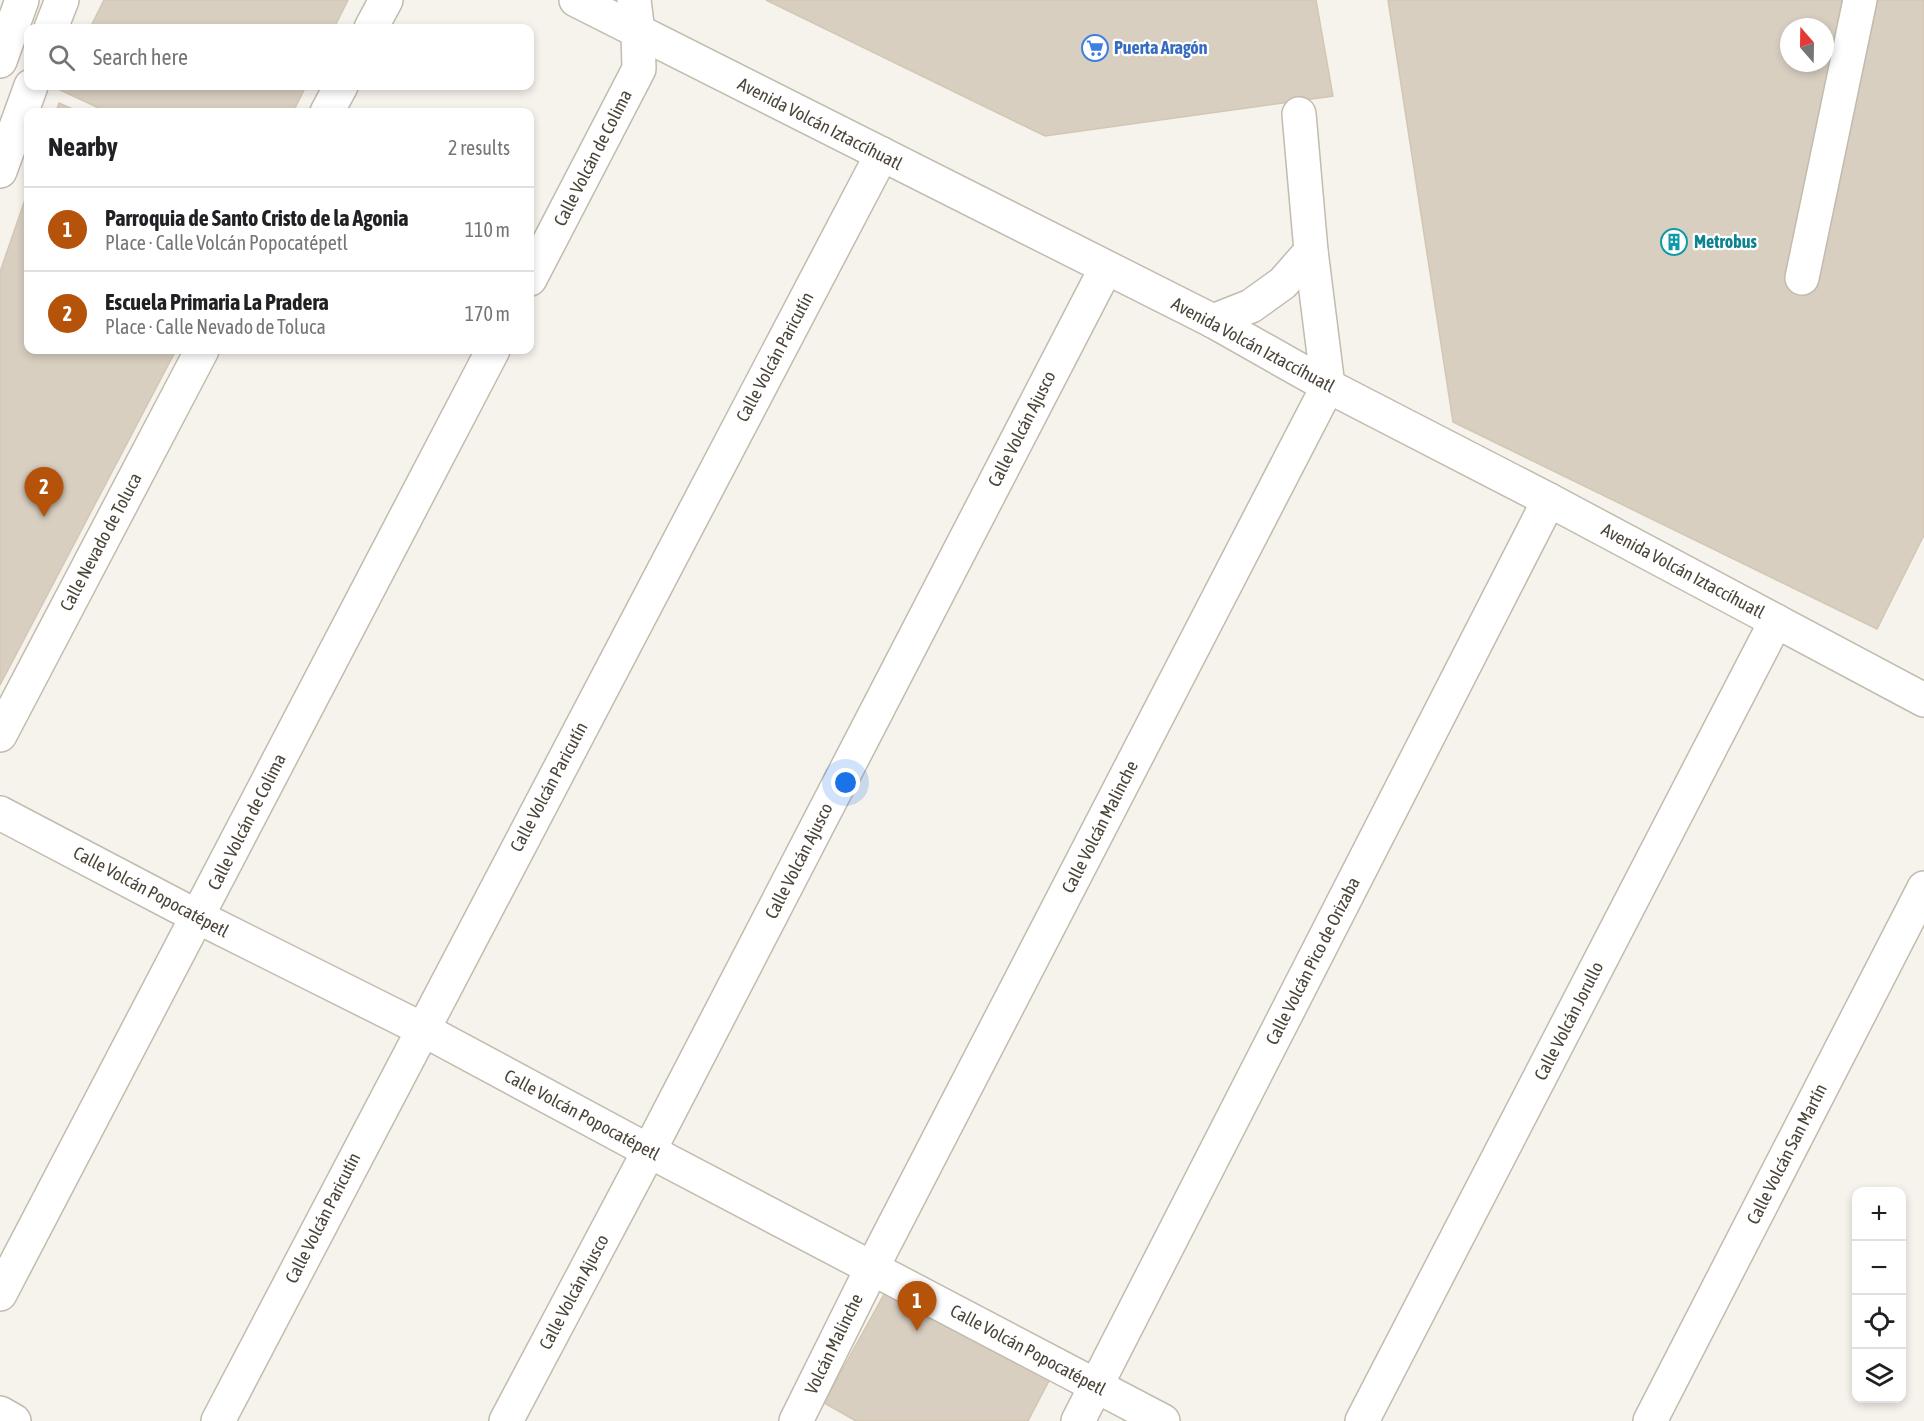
<!DOCTYPE html>
<meta charset="utf-8">
<style>
body{margin:0;font-family:"Asap Condensed",sans-serif;background:#f6f6f6;color:#202124}
.controls{position:absolute;right:18px;bottom:18px;display:grid;overflow:hidden;border-radius:12px;box-shadow:0 3px 9px #0003}
.controls button{width:54px;height:54px;display:grid;place-items:center;padding:0;border:0;border-bottom:2px solid #e0e0e0;background:#fff;color:#202124;font:30px sans-serif}
.compass{position:absolute;left:1780px;top:18px;width:54px;height:54px;border-radius:50%;background:#fff;box-shadow:0 3px 9px #0003;rotate:340deg}
.you{position:absolute;left:846px;top:783px;width:21px;height:21px;margin:-15px;border:4px solid #fff;border-radius:50%;background:#1a73e8;box-shadow:0 0 0 9px #1a73e833}
.badge{display:grid;place-items:center;width:39px;height:39px;border-radius:50%;background:#b45309;color:#fff;font-size:20px;font-weight:700}
.pin{position:absolute;translate:-50% -50px;filter:drop-shadow(0 2px 3px #0008)}
.pin::after{content:'';position:absolute;top:32px;width:21px;height:18px;background:inherit;clip-path:polygon(0 0,100% 0,50% 100%)}
.list{margin:0;padding:0;list-style:none}
h2{display:flex;justify-content:space-between;align-items:center;height:78px;margin:0;padding:0 24px;font-size:26px}
h2 small{font-size:20px;font-weight:400;color:#757577}
.list li{display:grid;grid-template-columns:39px 1fr auto;gap:18px;align-items:center;box-sizing:border-box;height:84px;padding:0 24px;border-top:2px solid #e0e0e0}
.list b{display:block;font-size:22px;white-space:nowrap}
.list p{margin:0;font-size:20px;white-space:nowrap;color:#757577}
.list em{font-size:20px;font-style:normal;color:#757577}
.icon{flex:none;width:33px;height:33px;fill:none;stroke:currentColor;stroke-width:2;stroke-linecap:round;stroke-linejoin:round}
.map{position:relative;flex:none;width:1924px;height:1421px;overflow:hidden}
.search{position:absolute;background:#fff;box-shadow:0 3px 9px #0003;left:24px;top:24px;width:510px;height:66px;display:flex;align-items:center;gap:15px;box-sizing:border-box;padding:0 21px;border-radius:12px;color:#757577;font-size:22px}
.panel{position:absolute;background:#fff;box-shadow:0 3px 9px #0003;left:24px;top:108px;width:510px;height:246px;border-radius:12px}
.map>svg:first-child{display:block}
.building{fill:#d8cfc1;stroke:#d3c7b4;stroke-width:1.5;fill-rule:evenodd}
.lines{fill:none;stroke-linecap:round;stroke-linejoin:round}
.minor-casing{stroke:#c2bbae;stroke-width:36}
.minor{stroke:#fff;stroke-width:33}
.labels{text-anchor:middle;stroke-width:4.5;stroke-linejoin:round;paint-order:stroke}
.shop-label{font-size:18px;font-weight:bold;fill:#366cbe;stroke:#fff;text-anchor:start}
.street-label{font-size:18px;fill:#4b4439;stroke:#fff}
.culture-label{font-size:18px;font-weight:bold;fill:#0d838f;stroke:#fff;text-anchor:start}
</style>
<div class="map">
<svg width="1924" height="1421" viewBox="0 0 1924 1421">
<rect width="100%" height="100%" fill="#f6f3ec"/>
<!-- building -->
<g class="building">
<polygon points="104,0 348,0 334,28 90,28"/>
<polygon points="766,0 1316,0 1333,96 1045,136"/>
<path d="M1388,0H1924V535L1877,629L1453,422ZM1789,27H1825V63H1789Z"/>
<polygon points="62,86 306,86 293,112 107,112 60,90"/>
<polygon points="59,103 79,112 56,112"/>
<polygon points="28,191 28,350 176,350 0,685 0,272"/>
<polygon points="888,1287 1052,1375 1028,1421 856,1421 824,1403"/>
</g>
<g class="lines">
<defs>
<g id="minor">
<polyline points="576,0 1213,321 1328,386 1549,500 1924,700"/>
<polyline points="51,28 62,0"/>
<polyline points="371,28 386,0"/>
<polyline points="0,61 22,0"/>
<polyline points="327,112 341,86"/>
<polyline points="0,171 31,86"/>
<polyline points="1802,278 1860,0"/>
<polyline points="530,279 639,69 638,32 634,0"/>
<polyline points="1213,321 1251,306 1283,283 1311,251"/>
<polyline points="0,735 202,350"/>
<polyline points="0,813 198,917 422,1029 649,1151 1163,1421"/>
<polyline points="0,1294 493,350"/>
<polyline points="0,1413 14,1421"/>
<polyline points="218,1421 882,154"/>
<polyline points="506,1421 649,1151 1106,268"/>
<polyline points="796,1421 872,1268 1328,386 1311,251 1299,114"/>
<polyline points="1078,1421 1549,500"/>
<polyline points="1362,1421 1776,621"/>
<polyline points="1650,1421 1924,888"/>
</g>
</defs>
<!-- minor casing -->
<use href="#minor" class="minor-casing"/>
<!-- minor -->
<use href="#minor" class="minor"/>
</g>
<!-- icons -->
<defs>
<symbol id="supermarket-ring" viewBox="-11 -11 22 22"><circle r="9.5" fill="#fff" stroke="#3f7fe0" stroke-width="1.5"/><path d="M-6-5.5h2.5l.6 2H6L4.5 2H-2.5L-4.4-4H-6ZM-1.5 3.2a1.3 1.3 0 1 0 .1 0ZM3 3.2a1.3 1.3 0 1 0 .1 0Z" fill="#3f7fe0"/></symbol>
<symbol id="building-ring" viewBox="-11 -11 22 22"><circle r="9.5" fill="#fff" stroke="#0f9aa8" stroke-width="1.5"/><path d="M-4-6H4V6H1V3H-1V6H-4ZM-2.5-4.3h1.7v1.8h-1.7ZM.8-4.3h1.7v1.8H.8ZM-2.5-1h1.7V.8h-1.7ZM.8-1h1.7V.8H.8Z" fill="#0f9aa8"/></symbol>
</defs>
<g fill-rule="evenodd">
<use href="#supermarket-ring" x="1080" y="33" width="30" height="30"/>
<use href="#building-ring" x="1659" y="227" width="30" height="30"/>
</g>
<g class="labels">
<!-- shop labels -->
<g class="shop-label">
<text x="1114" y="54">Puerta Aragón</text>
</g>
<!-- street labels -->
<g class="street-label">
<text transform="translate(820 124) rotate(27)" y="6">Avenida Volcán Iztaccíhuatl</text>
<text transform="translate(593 158) rotate(-63)" y="6">Calle Volcán de Colima</text>
<text transform="translate(1253 345) rotate(28)" y="6">Avenida Volcán Iztaccíhuatl</text>
<text transform="translate(775 357) rotate(-62)" y="6">Calle Volcán Paricutín</text>
<text transform="translate(1022 429) rotate(-63)" y="6">Calle Volcán Ajusco</text>
<text transform="translate(101 542) rotate(-62)" y="6">Calle Nevado de Toluca</text>
<text transform="translate(1683 571) rotate(28)" y="6">Avenida Volcán Iztaccíhuatl</text>
<text transform="translate(549 787) rotate(-62)" y="6">Calle Volcán Paricutín</text>
<text transform="translate(247 822) rotate(-63)" y="6">Calle Volcán de Colima</text>
<text transform="translate(1100 827) rotate(-63)" y="6">Calle Volcán Malinche</text>
<text transform="translate(799 861) rotate(-63)" y="6">Calle Volcán Ajusco</text>
<text transform="translate(151 892) rotate(28)" y="6">Calle Volcán Popocatépetl</text>
<text transform="translate(1313 961) rotate(-63)" y="6">Calle Volcán Pico de Orizaba</text>
<text transform="translate(1569 1021) rotate(-63)" y="6">Calle Volcán Jorullo</text>
<text transform="translate(582 1115) rotate(28)" y="6">Calle Volcán Popocatépetl</text>
<text transform="translate(1787 1154) rotate(-63)" y="6">Calle Volcán San Martín</text>
<text transform="translate(323 1218) rotate(-63)" y="6">Calle Volcán Paricutín</text>
<text transform="translate(574 1292) rotate(-62)" y="6">Calle Volcán Ajusco</text>
<text transform="translate(834 1344) rotate(-64)" y="6">Volcán Malinche</text>
<text transform="translate(1028 1350) rotate(28)" y="6">Calle Volcán Popocatépetl</text>
</g>
<!-- culture labels -->
<g class="culture-label">
<text x="1694" y="248">Metrobus</text>
</g>
</g>
</svg>
<div class="controls">
<button>+</button>
<button>−</button>
<button><svg class="icon" aria-label="locate" viewBox="0 0 24 24"><circle cx="12" cy="12" r="6"/><path d="M12 2v4M12 18v4M2 12h4M18 12h4"/></svg></button>
<button><svg class="icon" aria-label="layers" viewBox="0 0 24 24"><path d="M12 4l9 5-9 5-9-5zM3 14l9 5 9-5"/></svg></button>
</div>
<svg class="compass" viewBox="-18 -18 36 36"><path d="M0-13l5 13h-10z" fill="#e53935"/><path d="M0 13l5-13h-10z" fill="#757577"/></svg>
<div class="you"></div>
<div class="pin badge" style="left:917px;top:1331px">1</div>
<div class="pin badge" style="left:44px;top:517px">2</div>
<div class="search"><svg class="icon" aria-label="search" viewBox="0 0 24 24"><circle cx="10" cy="10" r="6"/><path d="M15 15l6 6"/></svg>Search here</div>
<section class="panel">
<h2>Nearby<small>2 results</small></h2>
<ul class="list">
<li><span class="badge">1</span><div><b>Parroquia de Santo Cristo de la Agonia</b><p>Place · Calle Volcán Popocatépetl</p></div><em>110 m</em></li>
<li><span class="badge">2</span><div><b>Escuela Primaria La Pradera</b><p>Place · Calle Nevado de Toluca</p></div><em>170 m</em></li>
</ul>
</section>
</div>
